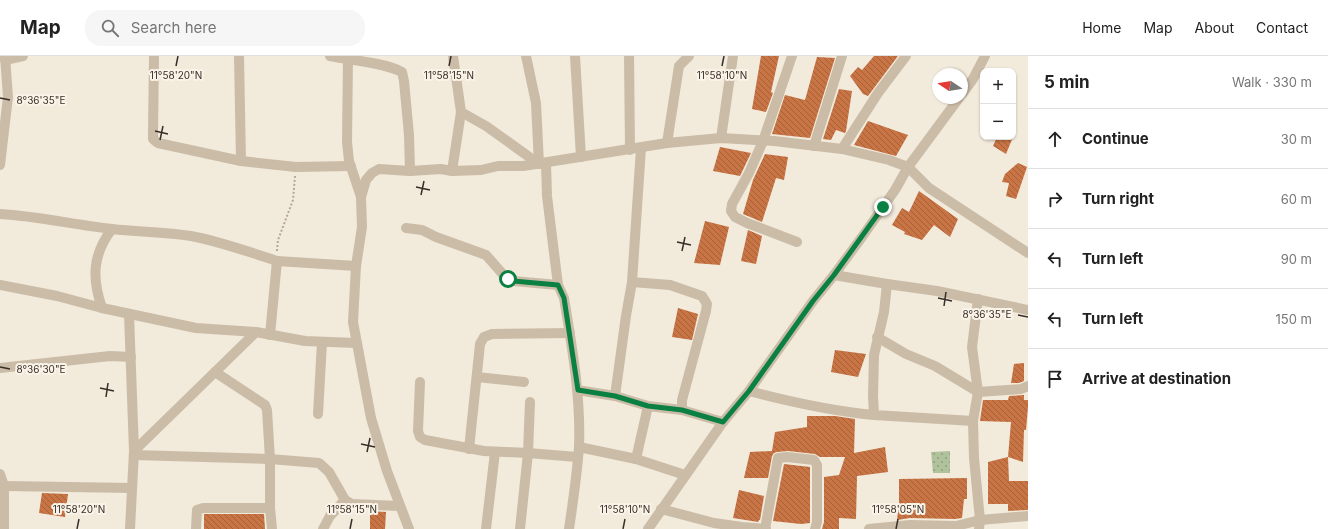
<!DOCTYPE html>
<meta charset="utf-8">
<style>
body{margin:0;font-family:Inter,sans-serif;background:#f6f6f6;color:#222}
.controls{position:absolute;right:12px;top:12px;display:grid;overflow:hidden;border-radius:8px;box-shadow:0 1px 3px #0004}
.controls button{width:36px;height:36px;display:grid;place-items:center;padding:0;border:0;border-bottom:1px solid #e0e0e0;background:#fff;color:#222;font:20px sans-serif}
.compass{position:absolute;left:932px;top:12px;width:36px;height:36px;border-radius:50%;background:#fff;box-shadow:0 1px 3px #0004;rotate:282deg}
.stop{position:absolute;width:12px;height:12px;margin:-9px;border:3px solid #0b8043;border-radius:50%;background:#fff}
.stop.end{background:#0b8043;border-color:#fff;box-shadow:0 1px 4px #0008}
.list{margin:0;padding:0;list-style:none}
h2{display:flex;justify-content:space-between;align-items:center;height:52px;margin:0;padding:0 16px;font-size:17px}
h2 small{font-size:13px;font-weight:400;color:#767676}
.list li{display:grid;grid-template-columns:26px 1fr auto;gap:12px;align-items:center;box-sizing:border-box;height:60px;padding:0 16px;border-top:1px solid #e0e0e0}
.list b{display:block;font-size:15px;white-space:nowrap}
.list em{font-size:13px;font-style:normal;color:#767676}
.icon{flex:none;width:22px;height:22px;fill:none;stroke:currentColor;stroke-width:2;stroke-linecap:round;stroke-linejoin:round}
.map{position:relative;flex:none;width:1028px;height:473px;overflow:hidden}
header{display:flex;align-items:center;gap:24px;box-sizing:border-box;height:56px;padding:0 20px;background:#fff;border-bottom:1px solid #e0e0e0}
header strong{font-size:19px}
nav{display:flex;gap:22px;margin-inline-start:auto;font-size:14px}
.search{width:280px;height:36px;background:#f6f6f6;display:flex;align-items:center;gap:10px;box-sizing:border-box;padding:0 14px;border-radius:16px;color:#767676;font-size:15px}
main{display:flex}
aside{flex:1;background:#fff}
.map>svg:first-child{display:block}
.grass{fill:url(#grass-dots)}
.building{fill:url(#building-back-hatch)}
.lines{fill:none;stroke-linecap:round;stroke-linejoin:round}
.path{stroke:#b7a691;stroke-width:2;stroke-dasharray:2 2;stroke-linecap:butt}
.street{stroke:#cbbca7;stroke-width:10}
.route{stroke:#0b8043;stroke-width:5}
.ticks{fill:none;stroke:#372e28;stroke-width:1.5}
.ticks-label{font-size:10px;text-anchor:middle;fill:#372e28;stroke:#faf4e8;stroke-width:4;stroke-linejoin:round;paint-order:stroke}
</style>
<header>
<strong>Map</strong>
<div class="search"><svg class="icon" aria-label="search" viewBox="0 0 24 24"><circle cx="10" cy="10" r="6"/><path d="M15 15l6 6"/></svg>Search here</div>
<nav><a>Home</a><a>Map</a><a>About</a><a>Contact</a></nav>
</header>
<main>
<div class="map">
<svg width="1028" height="473" viewBox="0 0 1028 473">
<defs>
<pattern id="grass-dots" width="8" height="8" patternUnits="userSpaceOnUse"><rect width="8" height="8" fill="#b0c29b"/><path d="M2 2h.1M6 6h.1" fill="none" stroke="#909e7e" stroke-width="1.8" stroke-linecap="round"/></pattern>
<pattern id="building-back-hatch" width="6" height="6" patternUnits="userSpaceOnUse"><rect width="6" height="6" fill="#c87444"/><path d="M-1 5l2 2M0 0l6 6M5-1l2 2" fill="none" stroke="#a36039"/></pattern>
</defs>
<rect width="100%" height="100%" fill="#f2eadb"/>
<!-- grass -->
<polygon class="grass" points="950,395 950,417 933,417 931,396"/>
<!-- building -->
<g class="building">
<polygon points="761,0 779,0 771,36 773,37 766,56 752,53"/>
<polygon points="874,0 898,0 868,40 863,38 850,20 858,11 862,14"/>
<polygon points="817,1 835,2 810,82 772,78 785,39 805,44"/>
<polygon points="839,33 852,35 846,75 845,77 836,74 831,84 823,83"/>
<polygon points="868,65 908,79 896,100 854,89"/>
<polygon points="997,81 1013,81 1006,98 993,90"/>
<polygon points="720,91 751,97 740,120 713,115"/>
<polygon points="765,98 788,101 784,124 776,122 762,166 743,158 753,124"/>
<polygon points="1018,107 1027,111 1016,143 1006,140 1009,127 1002,126 1005,118"/>
<polygon points="919,135 958,163 950,181 934,169 922,184 904,178 905,176 892,169 902,152 909,156"/>
<polygon points="705,165 729,171 720,209 694,207"/>
<polygon points="748,174 762,180 756,208 741,205"/>
<polygon points="678,252 698,258 692,284 672,281"/>
<polygon points="835,294 866,298 858,321 831,316"/>
<polygon points="1024,307 1024,325 1019,327 1011,327 1014,308"/>
<polygon points="1024,339 1024,344 1028,344 1028,351 1026,374 1024,374 1023,406 1008,401 1011,366 980,365 983,344 1008,344 1009,340"/>
<polygon points="807,360 835,360 855,363 854,397 885,391 888,416 857,420 856,463 839,462 839,473 822,473 824,466 824,421 839,419 845,401 820,401 815,398 788,395 777,396 774,397 772,400 768,422 744,422 750,396 772,395 775,376 807,371"/>
<polygon points="1008,401 1009,425 1028,425 1028,454 1008,455 1008,448 988,448 988,406"/>
<polygon points="784,408 810,411 810,467 801,468 773,465"/>
<polygon points="967,422 967,443 964,443 962,462 955,463 910,462 897,464 899,448 899,423"/>
<polygon points="739,434 764,440 760,464 759,464 758,466 733,462"/>
<polygon points="42,437 68,438 65,461 39,457"/>
<polygon points="370,455 386,456 385,473 370,473"/>
<polygon points="204,458 264,458 265,473 204,473"/>
</g>
<g class="lines">
<!-- path -->
<polyline class="path" points="277,195 278,184 293,144 295,120"/>
<!-- street -->
<g class="street">
<polyline points="154,0 153,77 153,83 158,87 241,105 296,111 351,110"/>
<polyline points="239,0 241,105"/>
<path d="M330,0C350,4 386,7 402,16L404,25L409,79L410,115"/>
<polyline points="348,0 347,86 349,105 361,141 362,171 356,210 353,266 371,362 387,415 409,473"/>
<polyline points="526,0 536,47 539,108"/>
<polyline points="575,0 581,101"/>
<polyline points="629,0 630,94"/>
<polyline points="792,0 763,85 749,117 732,148 731,155 735,161 747,167 797,186"/>
<polyline points="5,4 23,0"/>
<polyline points="962,38 973,23 985,0"/>
<polyline points="461,56 486,70 539,108"/>
<polyline points="721,82 733,0"/>
<polyline points="667,87 679,10 689,0"/>
<polyline points="814,90 842,0"/>
<polyline points="641,92 632,226 626,260 615,340 648,350 682,354"/>
<polyline points="842,93 878,37 906,0"/>
<path d="M546,107L547,140L558,229L564,242C572,291 581,341 579,391C577,418 573,446 569,473"/>
<polyline points="0,109 8,41 5,0"/>
<polyline points="452,115 461,56 453,0"/>
<polyline points="361,141 366,124 372,117 379,113 410,115 441,113 452,115 481,114 498,110 523,110 667,87 721,82 774,85 842,93 889,104 908,111 929,132 1028,197"/>
<path d="M0,158C38,160 74,169 112,173C138,176 165,176 191,180C218,185 250,196 277,205L270,279"/>
<polyline points="406,172 422,174 436,181 486,199 507,223 513,225 558,229"/>
<polyline points="277,205 356,210"/>
<polyline points="834,219 887,228 937,235 1028,254"/>
<polyline points="632,226 670,229 702,240 707,248 706,255 682,344 682,354 723,366"/>
<polyline points="887,228 884,256 874,299 873,340 874,359 973,365 974,402 980,464 979,473"/>
<polyline points="0,229 57,240 102,252 196,272 256,276 305,285 356,287"/>
<path d="M102,252C92,223 92,199 112,173"/>
<polyline points="129,258 134,395 130,473"/>
<polyline points="877,281 906,298 935,310 978,336 972,291 978,243"/>
<polyline points="0,312 110,300 131,301"/>
<polyline points="477,321 524,326"/>
<polyline points="420,326 418,375 420,381 425,384 484,395 528,397 577,401"/>
<polyline points="577,334 615,340"/>
<path d="M749,335C791,346 832,355 874,359"/>
<polyline points="318,358 322,286"/>
<polyline points="973,365 978,336 1021,333 1028,330"/>
<polyline points="579,391 636,403 685,419"/>
<polyline points="469,393 480,288 484,281 492,278 570,277"/>
<polyline points="134,395 256,276"/>
<polyline points="134,399 270,403 319,407 329,416 345,444 352,448 399,450"/>
<polyline points="636,403 648,350"/>
<polyline points="0,418 4,430 4,473"/>
<polyline points="4,430 132,432"/>
<polyline points="270,452 272,473"/>
<polyline points="661,453 714,467 742,471 766,473"/>
<polyline points="196,473 197,454 203,452 270,452 270,403 267,354 265,349 215,316"/>
<polyline points="323,473 330,460 345,444"/>
<polyline points="486,473 495,396"/>
<polyline points="520,473 528,397 530,346"/>
<polyline points="648,473 723,366 749,335 813,245 834,219 862,181 895,134 908,111 959,42"/>
<polyline points="765,473 778,402 787,401 814,404 817,409 817,466 815,473"/>
<polyline points="869,473 910,469 956,470 980,464 1028,460"/>
</g>
</g>
<g class="lines">
<!-- route -->
<polyline class="route" points="508,223 513,225 558,229 564,242 578,334 615,340 648,350 682,354 723,366 749,335 813,245 834,219 883,151"/>
</g>
<!-- ticks -->
<path class="ticks" d="M176,10L178,0M449,10L451,0M722,10L724,0M0,42L10,44M155,75L168,78M160,84L163,70M416,131L430,134M421,139L424,125M677,186L691,189M682,195L685,181M938,242L952,245M944,250L946,236M1018,259L1028,261M0,311L10,313M100,332L114,335M106,341L108,327M361,388L375,391M367,396L370,382M77,473L79,463M350,473L352,463M623,473L625,463M896,473L898,463"/>
<g class="ticks-label">
<text x="176" y="23">11°58'20"N</text>
<text x="449" y="23">11°58'15"N</text>
<text x="722" y="23">11°58'10"N</text>
<text x="41" y="48">8°36'35"E</text>
<text x="987" y="262">8°36'35"E</text>
<text x="41" y="317">8°36'30"E</text>
<text x="79" y="457">11°58'20"N</text>
<text x="352" y="457">11°58'15"N</text>
<text x="625" y="457">11°58'10"N</text>
<text x="898" y="457">11°58'05"N</text>
</g>
</svg>
<div class="controls">
<button>+</button>
<button>−</button>
</div>
<svg class="compass" viewBox="-18 -18 36 36"><path d="M0-13l5 13h-10z" fill="#e53935"/><path d="M0 13l5-13h-10z" fill="#767676"/></svg>
<div class="stop" style="left:508px;top:223px"></div>
<div class="stop end" style="left:883px;top:151px"></div>
</div>
<aside>
<h2>5 min<small>Walk · 330 m</small></h2>
<ul class="list">
<li><svg class="icon" aria-label="ahead" viewBox="0 0 24 24"><path d="M12 20V5M6 11l6-6 6 6"/></svg><div><b>Continue</b></div><em>30 m</em></li>
<li><svg class="icon" aria-label="right" viewBox="0 0 24 24"><path d="M7 20v-9h11M14 6l5 5-5 5"/></svg><div><b>Turn right</b></div><em>60 m</em></li>
<li><svg class="icon" aria-label="left" viewBox="0 0 24 24"><path d="M17 20v-9H6M10 6l-5 5 5 5"/></svg><div><b>Turn left</b></div><em>90 m</em></li>
<li><svg class="icon" aria-label="left" viewBox="0 0 24 24"><path d="M17 20v-9H6M10 6l-5 5 5 5"/></svg><div><b>Turn left</b></div><em>150 m</em></li>
<li><svg class="icon" aria-label="arrive" viewBox="0 0 24 24"><path d="M6 21V4h12l-3 4 3 4H6"/></svg><div><b>Arrive at destination</b></div></li>
</ul>
</aside>
</main>
